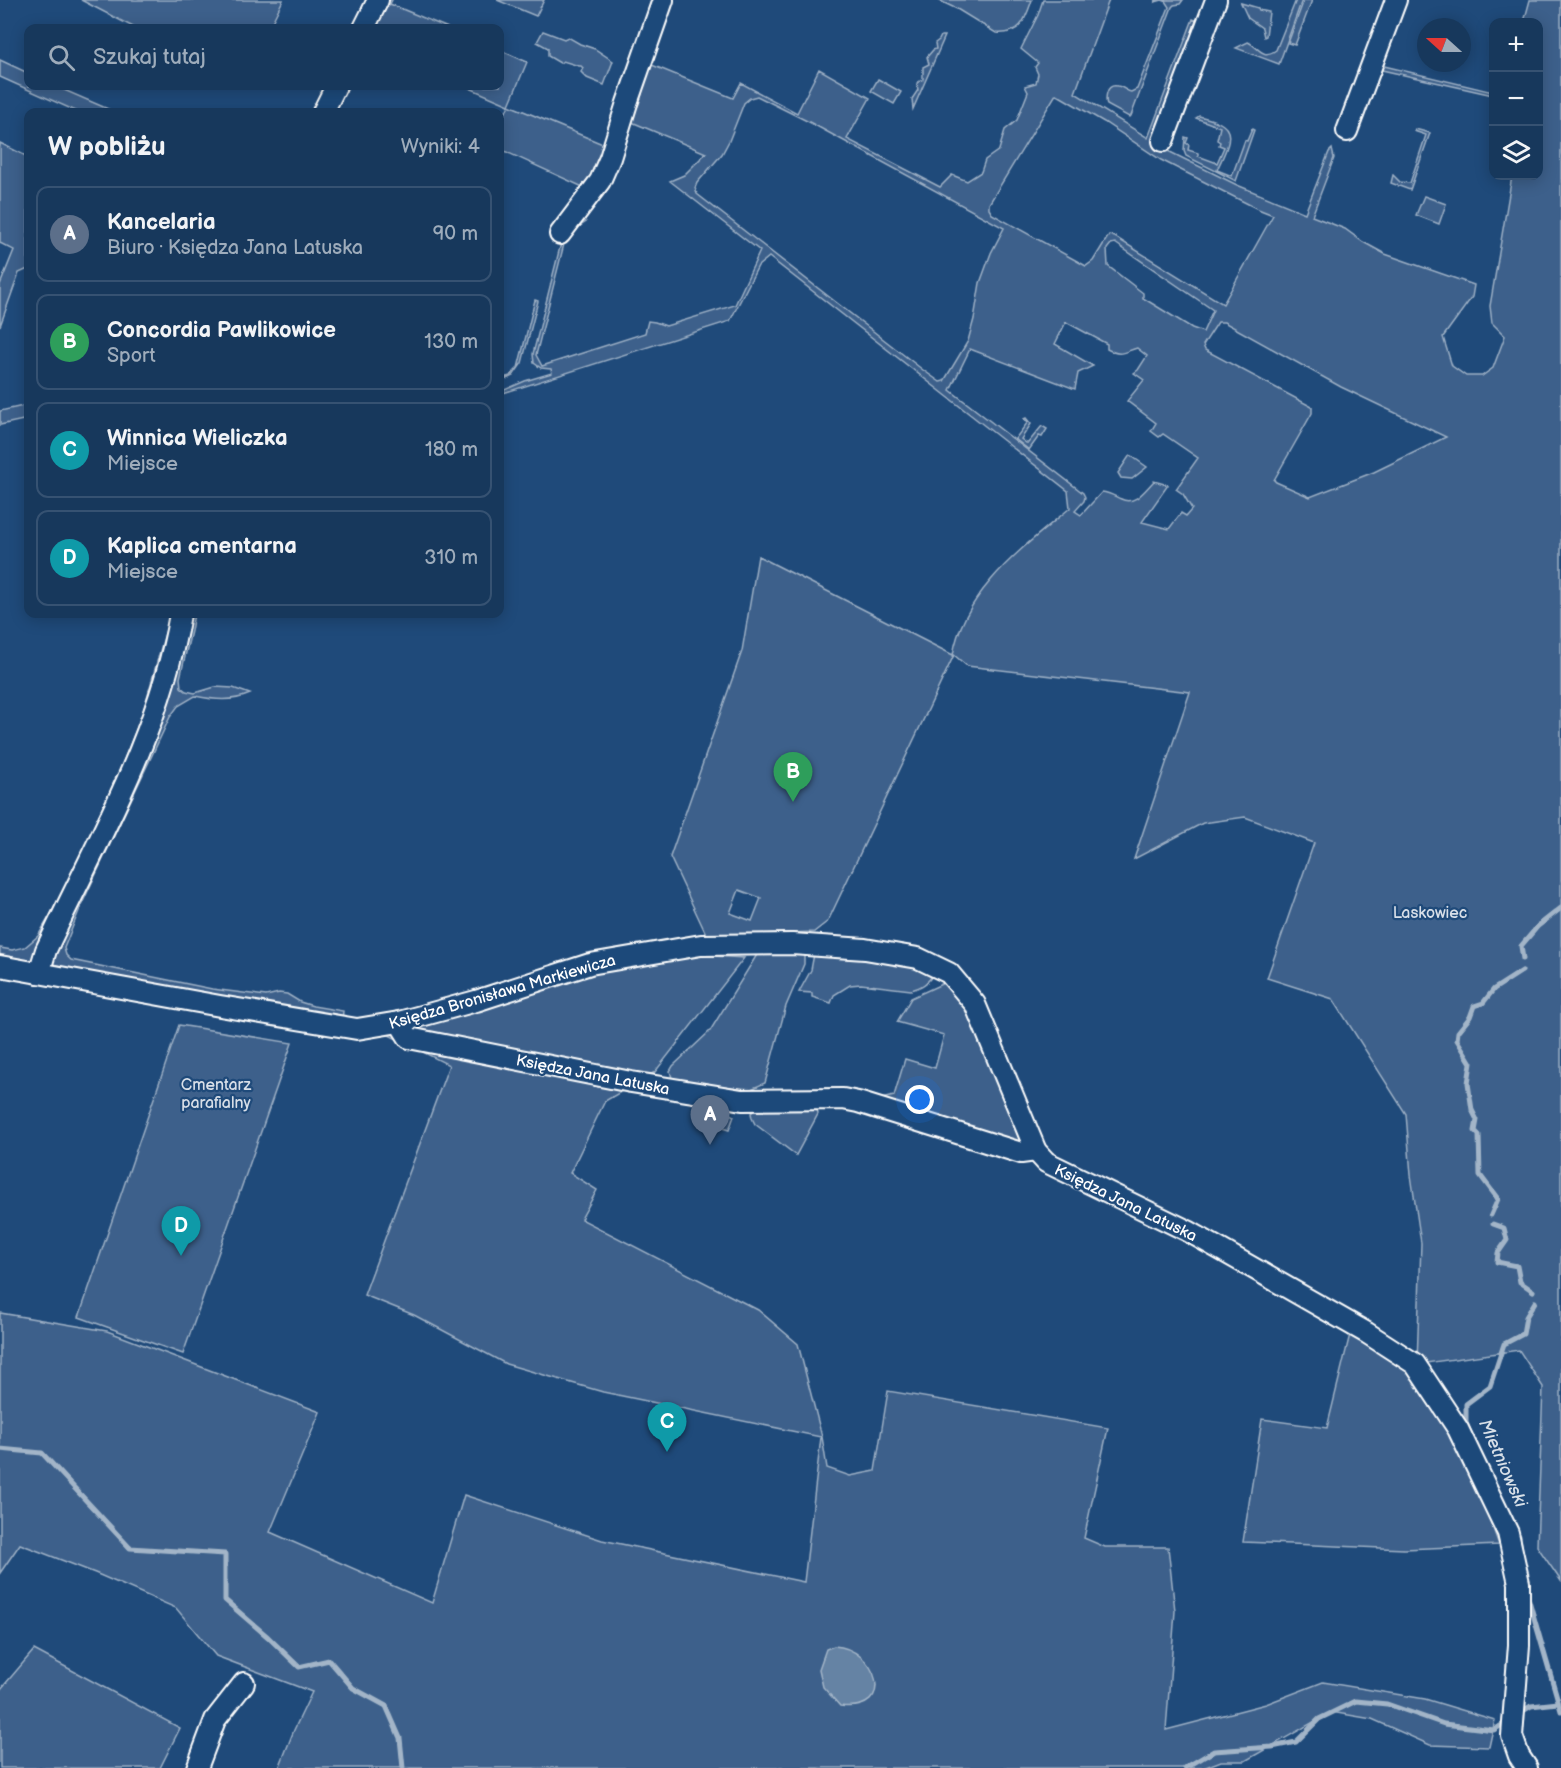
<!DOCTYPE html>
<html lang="pl">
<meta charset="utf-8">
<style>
body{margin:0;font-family:"Balsamiq Sans",sans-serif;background:#203f62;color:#f1f3f6}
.controls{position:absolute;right:18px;top:18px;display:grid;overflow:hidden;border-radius:12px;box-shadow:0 3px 15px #0003}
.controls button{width:54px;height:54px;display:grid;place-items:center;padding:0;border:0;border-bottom:2px solid #365272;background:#17385c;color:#f1f3f6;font:30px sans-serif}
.compass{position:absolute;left:1417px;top:18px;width:54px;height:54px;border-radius:50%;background:#17385c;box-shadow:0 3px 15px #0003;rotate:291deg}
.you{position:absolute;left:920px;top:1100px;width:21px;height:21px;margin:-15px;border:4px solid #fff;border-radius:50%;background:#1a73e8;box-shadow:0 0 0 9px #1a73e833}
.badge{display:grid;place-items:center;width:39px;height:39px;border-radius:50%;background:#ffd166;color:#fff;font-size:20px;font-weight:700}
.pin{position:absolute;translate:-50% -50px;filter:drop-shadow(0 2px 3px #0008)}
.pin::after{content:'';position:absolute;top:32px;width:21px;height:18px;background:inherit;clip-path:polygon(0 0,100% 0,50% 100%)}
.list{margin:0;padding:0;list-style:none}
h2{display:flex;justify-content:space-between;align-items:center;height:78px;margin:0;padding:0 24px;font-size:26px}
h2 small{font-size:20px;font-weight:400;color:#9eacbb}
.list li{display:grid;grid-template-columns:39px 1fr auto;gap:18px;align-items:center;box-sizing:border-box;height:96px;margin:0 12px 12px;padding:0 12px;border:2px solid #365272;border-radius:12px}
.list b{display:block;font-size:22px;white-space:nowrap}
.list p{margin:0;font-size:20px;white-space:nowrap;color:#9eacbb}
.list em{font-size:20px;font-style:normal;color:#9eacbb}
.icon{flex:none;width:33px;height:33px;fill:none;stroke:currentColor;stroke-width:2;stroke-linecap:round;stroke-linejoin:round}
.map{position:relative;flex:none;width:1561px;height:1768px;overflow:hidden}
.search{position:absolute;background:#17385c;box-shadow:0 3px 15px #0003;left:24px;top:24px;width:480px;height:66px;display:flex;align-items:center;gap:15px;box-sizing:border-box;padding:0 21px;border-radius:12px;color:#9eacbb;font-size:22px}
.panel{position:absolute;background:#17385c;box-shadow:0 3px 15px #0003;left:24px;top:108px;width:480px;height:510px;border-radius:12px}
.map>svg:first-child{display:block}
.green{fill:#3c618b;stroke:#9eb0c5;stroke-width:1.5;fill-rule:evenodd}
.water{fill:#6583a4;stroke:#a3b5c8;stroke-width:1.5}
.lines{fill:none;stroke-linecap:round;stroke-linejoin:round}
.stream{stroke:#a3b5c8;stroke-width:5}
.minor-casing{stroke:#fff;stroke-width:24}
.minor{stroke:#1f4a7a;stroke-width:20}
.labels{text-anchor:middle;stroke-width:4.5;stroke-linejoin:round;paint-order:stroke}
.park-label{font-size:16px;fill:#d8dfe8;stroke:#1f4a7a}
.street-label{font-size:16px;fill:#fff;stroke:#1f4a7a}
.water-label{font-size:18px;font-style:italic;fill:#d8e0e8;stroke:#1f4a7a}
</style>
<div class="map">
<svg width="1561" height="1768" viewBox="0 0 1561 1768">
<rect width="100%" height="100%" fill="#1f4a7a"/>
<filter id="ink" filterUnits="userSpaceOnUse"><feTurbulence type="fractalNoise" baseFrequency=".0167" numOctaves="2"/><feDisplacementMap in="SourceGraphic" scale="12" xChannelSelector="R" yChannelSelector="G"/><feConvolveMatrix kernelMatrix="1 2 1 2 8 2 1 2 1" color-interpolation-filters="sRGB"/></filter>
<g filter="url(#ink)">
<!-- green -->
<g class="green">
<polygon points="81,0 283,0 269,28 135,28"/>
<polygon points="382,0 392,0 390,4 448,28 368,28 381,3 386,7 389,5"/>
<polygon points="497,0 544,0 536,16"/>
<path d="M938,0H1032C1025,20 1021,35 996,33L957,9Z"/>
<path d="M1043,0H1109L1075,93L1148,138L1193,19L1201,22L1168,151L1237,185L1305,213L1329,152L1332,149L1334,158L1312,216L1345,229L1363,242L1385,254L1474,285L1472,297L1443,337L1452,366L1466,376H1482L1493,368L1505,336L1492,323L1490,306L1512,176H1538V22H1524L1530,0H1561V1581L1537,1546L1543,1387L1519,1350L1418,1364L1484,1504L1499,1545L1404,1549L1243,1542L1262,1419L1327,1428L1351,1330L1417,1364L1421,1243L1411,1175L1406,1114L1333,999L1267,978L1314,843L1245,817L1203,823L1134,859L1190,692L967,666L954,655L828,921L814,932L707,936L670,857L742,651L758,556L953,655C963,591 1024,547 1070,508L1068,491L769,257L758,266L730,321L500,394V392L525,381L552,373L551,369L541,368L534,363L533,354L560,247L563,238L583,219L586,222L569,233L565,240L536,355L542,366L645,333L648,321L655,322L666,326L735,305L760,251L670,181L684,175L706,153L627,120L632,106H638L642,94L638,90L647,63L733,98L741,83L797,113L819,69L870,98L847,139L940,187L952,175L967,181L981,172L985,160L999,150L1005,130L1017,120L1028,92L1025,86L1036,83L1038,74L1035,67L1038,63L1021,49L1038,15ZM1056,94L1104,122L1161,160L1258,209L1273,215L1223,304L1115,237L1109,235L1093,261L1086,266L992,214L989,209V204ZM757,96L811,123L1004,228L991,253L980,283L974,319L968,341L944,381L940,382L923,370L697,194L695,188L697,183L722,154L729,141L744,103L750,98ZM1115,243L1213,310L1203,332L1192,328L1143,298V293L1108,266L1107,249L1111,244ZM1066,322L1107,344V349C1121,357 1123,352 1137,348L1147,356L1138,370L1134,373L1144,380L1127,401L1156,423L1151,431L1159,437L1163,434L1198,458L1176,489L1183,494L1192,509L1186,516L1181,513L1169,529L1142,522L1168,485L1154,481C1145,490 1135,506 1121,499C1114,496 1110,493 1102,492L1081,515L1075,511L1084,501L1085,497L1083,493L950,390L970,349L1075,389L1078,373L1093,366L1055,344ZM1218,322H1224L1341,387L1446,437L1374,472L1310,497L1276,482L1274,480L1312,413V407L1205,350L1203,345ZM739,890L761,898L752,921L730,913Z"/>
<path d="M1156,0H1183L1180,4L1174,5L1172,7L1131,116L1129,117L1107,105C1105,98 1106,84 1117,86C1122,86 1126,91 1131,92L1137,89L1169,7L1165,1L1162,0L1155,2Z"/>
<path d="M1296,0H1302L1279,64L1236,48L1248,42C1259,47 1262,60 1276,50Z"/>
<polygon points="1304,0 1312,0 1295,45 1288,43"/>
<polygon points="1241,3 1258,8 1259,10 1269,12 1266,36 1264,37 1262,28 1248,18"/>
<polygon points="543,31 564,39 568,37 580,44 595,49 613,61 604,85 587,78 581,72 583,68 581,66 579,66 563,61 560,63 548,56 548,48 537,42"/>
<polygon points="941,36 945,36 913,109 912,99 918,90 917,83 923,79 923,67 929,64 927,57 933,50 936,49 935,43 939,40"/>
<polygon points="500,50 527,62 509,105 605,145 599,163 585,188 500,149 500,125 509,105 465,86 500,86"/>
<polygon points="0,60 28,73 28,86 55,86 115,112 78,112 0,77"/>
<polygon points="1380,65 1493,92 1493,95 1382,70 1375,66"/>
<polygon points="878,79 901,92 894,104 871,91"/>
<path d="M1199,116C1207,118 1217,120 1223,125C1237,135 1222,157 1217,170L1232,176L1245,140L1247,141L1252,129L1254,130L1236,181L1186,156L1184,151L1185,137L1188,138L1186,143L1189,145L1188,150L1198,153V156L1217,163L1224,147L1219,145L1220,142L1217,140L1220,127L1196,118Z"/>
<polygon points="1415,129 1430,133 1410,190 1391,183 1393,175 1400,182 1410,183 1426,135 1414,131"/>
<polygon points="0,143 28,157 28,269 19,273 0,326 0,285 14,250 0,243"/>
<polygon points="1424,196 1446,204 1439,224 1416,215"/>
<polygon points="535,300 538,301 522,363 513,376 500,382 500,379 510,376 518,368"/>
<polygon points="28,405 28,419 0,425 0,411"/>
<polygon points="1026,418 1031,424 1021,439 1026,443 1028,443 1042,426 1047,429 1042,437 1039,436 1029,450 1015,439 1028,422 1024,419"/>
<polygon points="1130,455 1147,467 1132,479 1121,478 1118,473"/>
<path d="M169,614H174C151,738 85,855 31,968L0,962V948L12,950L25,947L38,936L61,897L119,772L143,712L167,626Z"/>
<path d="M184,614H194L191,631L180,678L181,687L186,691L195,693L215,687L233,688L250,694C232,702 214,700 195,696L178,706L170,717L81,906L64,948L66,955L71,960L212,989L266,996L279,993L287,994L300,1002L313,1006L343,1011L342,1020L52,968L50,957Z"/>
<polygon points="758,953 801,953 804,956 804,964 786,1006 765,1083 751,1089 677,1082 672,1078 670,1071 673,1066 710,1031"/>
<polygon points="683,954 744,958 655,1072 605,1101 570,1173 597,1190 581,1219 758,1310 798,1344 822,1437 827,1468 850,1476 875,1471 888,1391 1108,1428 1084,1538 1105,1547 1168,1547 1175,1611 1166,1730 1266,1704 1323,1682 1425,1699 1495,1720 1489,1747 1430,1745 1372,1719 1331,1712 1245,1761 1221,1761 1203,1768 279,1768 294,1730 312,1692 216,1656 176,1608 95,1573 20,1544 0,1573 0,1313 107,1331 320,1412 270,1532 432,1603 464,1495 602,1540 804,1582 821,1437 603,1392 506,1364 414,1315 364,1295 449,1065 367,1024 598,969"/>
<path d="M814,954C847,955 907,954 934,973C928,983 922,987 911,990L861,984L850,985L834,995L831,1003L812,997V993L799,992L811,970Z"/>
<polygon points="946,982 975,1018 1022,1135 1021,1141 1017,1144 881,1099 894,1096 905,1059 935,1068 944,1035 897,1022 911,998"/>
<polygon points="179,1025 292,1043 183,1354 79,1317"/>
<polygon points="711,1104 734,1116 729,1130 709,1124 710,1119 702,1114"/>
<polygon points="817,1108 818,1114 796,1155 755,1124 752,1118 751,1113 756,1109"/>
<polygon points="34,1650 180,1728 160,1768 0,1768 0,1690"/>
</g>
<!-- water -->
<path class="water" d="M834,1646C877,1648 899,1713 840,1706L823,1687L819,1669L826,1649Z"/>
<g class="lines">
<!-- stream -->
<g class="stream">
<polyline points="1523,959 1521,946 1538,926 1561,908"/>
<polyline points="1491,1215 1498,1199 1480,1175 1479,1135 1475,1131 1477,1120 1472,1110 1468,1083 1471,1063 1457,1040 1458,1032 1470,1017 1474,1006 1483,1003 1494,989 1522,971"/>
<polyline points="1493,1224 1504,1228 1507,1240 1498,1253 1497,1262 1517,1266 1520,1282 1533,1291"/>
<polyline points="1470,1433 1466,1423 1466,1404 1490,1386 1504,1344 1523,1334 1526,1317 1535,1302"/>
<polyline points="0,1449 42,1453 130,1548 225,1554 225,1600 268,1637 299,1667 329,1660 353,1688 386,1706 400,1738 403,1768"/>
<polyline points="1515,1528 1519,1536 1521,1550"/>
<polyline points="1528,1597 1561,1711"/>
<polyline points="1518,1714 1531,1706 1558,1703"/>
<polyline points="1185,1768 1214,1751 1272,1747 1296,1742 1319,1719 1356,1701 1387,1704 1444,1724 1494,1730 1508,1721"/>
</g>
<defs>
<g id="minor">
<polyline points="364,28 378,0"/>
<polyline points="323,112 336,86"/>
<polyline points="1347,131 1396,0"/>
<polyline points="1163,141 1216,0"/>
<polyline points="560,234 600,181 610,158 627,103 663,0"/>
<polyline points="0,966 220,1006 357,1029 399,1022 476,1001 590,964 701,945 792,944 865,949 918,958 949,973 975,1004 1036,1151 1046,1162 1188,1231 1367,1333 1415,1364 1458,1429 1508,1533 1519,1583 1519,1645 1512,1736 1519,1756 1527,1768"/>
<path d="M39,973L46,950C97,841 160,734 180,614"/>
<polyline points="399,1022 409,1038 631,1082 742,1100 843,1099 858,1102 1021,1153 1036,1151"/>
<polyline points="197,1768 215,1720 244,1683"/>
</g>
</defs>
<!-- minor casing -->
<use href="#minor" class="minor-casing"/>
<!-- minor -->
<use href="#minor" class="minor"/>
</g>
</g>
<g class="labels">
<!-- park labels -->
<g class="park-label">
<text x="1430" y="918">Laskowiec</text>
<text x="216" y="1090">Cmentarz<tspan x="216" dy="18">parafialny</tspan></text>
</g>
<!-- street labels -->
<g class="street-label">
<text transform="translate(502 991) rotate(-16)" y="6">Księdza Bronisława Markiewicza</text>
<text transform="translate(593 1074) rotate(11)" y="6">Księdza Jana Latuska</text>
<text transform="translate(1126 1202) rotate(26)" y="6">Księdza Jana Latuska</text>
</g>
<!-- water labels -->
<g class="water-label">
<text transform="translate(1503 1463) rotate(66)" y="6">Mietniowski</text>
</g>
</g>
</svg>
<div class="controls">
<button>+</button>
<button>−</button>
<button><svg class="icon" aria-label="layers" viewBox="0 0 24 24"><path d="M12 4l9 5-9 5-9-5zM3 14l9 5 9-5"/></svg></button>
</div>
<svg class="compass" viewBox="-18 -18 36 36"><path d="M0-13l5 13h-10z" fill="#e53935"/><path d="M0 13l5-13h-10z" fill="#9eacbb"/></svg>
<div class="you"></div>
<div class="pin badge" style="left:710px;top:1145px;background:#5c6f8a">A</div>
<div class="pin badge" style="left:793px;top:802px;background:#2e9e5b">B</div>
<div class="pin badge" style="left:667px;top:1452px;background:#0f9aa8">C</div>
<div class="pin badge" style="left:181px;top:1256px;background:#0f9aa8">D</div>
<div class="search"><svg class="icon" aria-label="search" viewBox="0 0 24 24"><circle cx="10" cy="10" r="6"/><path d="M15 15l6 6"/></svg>Szukaj tutaj</div>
<section class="panel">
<h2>W pobliżu<small>Wyniki: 4</small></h2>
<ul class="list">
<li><span class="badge" style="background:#5c6f8a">A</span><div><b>Kancelaria</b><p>Biuro · Księdza Jana Latuska</p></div><em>90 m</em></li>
<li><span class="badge" style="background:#2e9e5b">B</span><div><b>Concordia Pawlikowice</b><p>Sport</p></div><em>130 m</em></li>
<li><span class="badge" style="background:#0f9aa8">C</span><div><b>Winnica Wieliczka</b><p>Miejsce</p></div><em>180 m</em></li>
<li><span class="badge" style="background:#0f9aa8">D</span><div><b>Kaplica cmentarna</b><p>Miejsce</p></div><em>310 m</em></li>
</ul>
</section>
</div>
